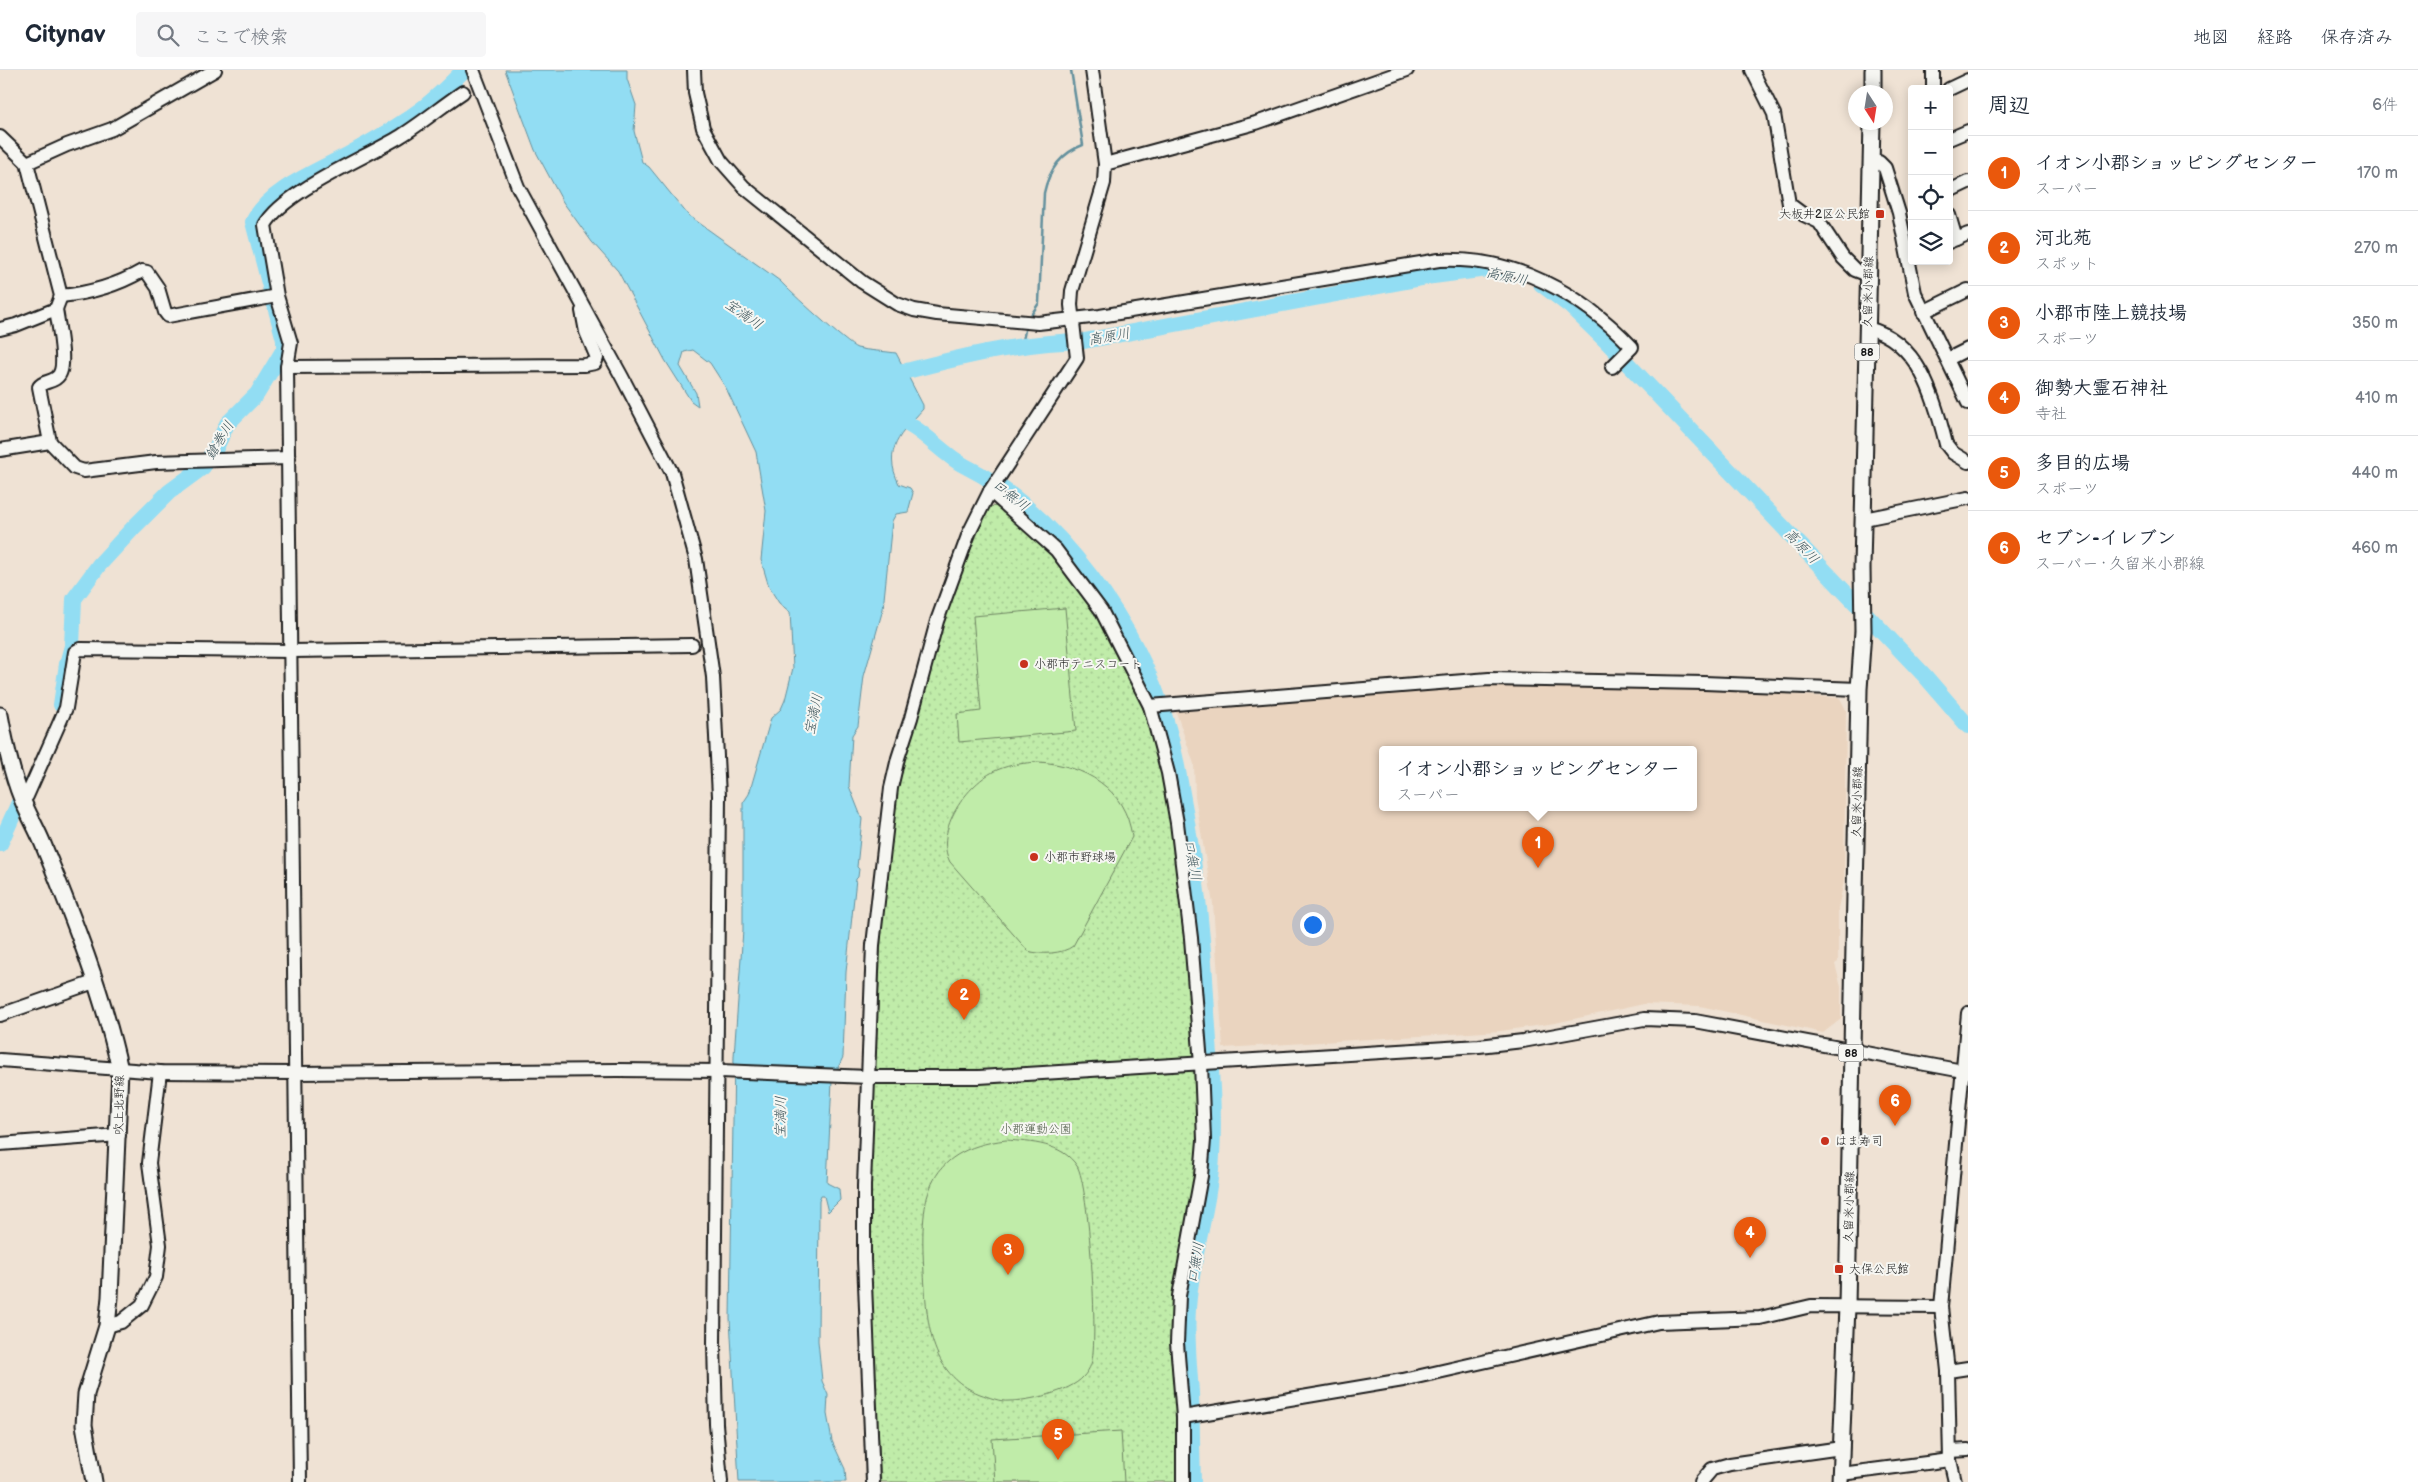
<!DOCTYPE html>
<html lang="ja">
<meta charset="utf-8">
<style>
body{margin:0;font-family:"Balsamiq Sans","Klee One",sans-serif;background:#f6f6f7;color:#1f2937}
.controls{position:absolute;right:15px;top:15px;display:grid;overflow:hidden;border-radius:5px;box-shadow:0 2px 12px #0003}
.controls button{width:45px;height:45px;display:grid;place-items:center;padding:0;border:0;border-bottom:1px solid #e0e1e3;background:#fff;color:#1f2937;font:25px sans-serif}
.compass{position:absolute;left:1848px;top:15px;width:45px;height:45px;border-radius:50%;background:#fff;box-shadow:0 2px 12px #0003;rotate:168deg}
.you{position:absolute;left:1312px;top:854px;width:18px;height:18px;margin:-12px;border:4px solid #fff;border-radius:50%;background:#1a73e8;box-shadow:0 0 0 8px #1a73e833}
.badge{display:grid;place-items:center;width:32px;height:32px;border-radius:50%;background:#ea580c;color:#fff;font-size:16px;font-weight:700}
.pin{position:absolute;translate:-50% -41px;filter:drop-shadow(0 1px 2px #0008)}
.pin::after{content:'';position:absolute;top:26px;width:18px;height:15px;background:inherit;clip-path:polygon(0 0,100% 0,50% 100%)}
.popup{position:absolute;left:1379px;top:676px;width:318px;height:65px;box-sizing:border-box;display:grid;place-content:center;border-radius:5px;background:#fff;filter:drop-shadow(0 1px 4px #0005);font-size:16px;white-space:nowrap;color:#747a83}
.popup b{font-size:19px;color:#1f2937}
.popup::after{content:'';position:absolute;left:50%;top:100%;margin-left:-10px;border:10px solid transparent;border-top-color:#fff}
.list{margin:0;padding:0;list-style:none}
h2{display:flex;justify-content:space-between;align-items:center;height:65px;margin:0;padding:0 20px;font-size:21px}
h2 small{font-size:16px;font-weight:400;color:#747a83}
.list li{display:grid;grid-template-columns:32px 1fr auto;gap:15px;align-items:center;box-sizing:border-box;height:75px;padding:0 20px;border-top:1px solid #e0e1e3}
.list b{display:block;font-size:19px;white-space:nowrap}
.list p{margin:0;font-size:16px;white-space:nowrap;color:#747a83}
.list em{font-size:16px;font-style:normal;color:#747a83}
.icon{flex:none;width:28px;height:28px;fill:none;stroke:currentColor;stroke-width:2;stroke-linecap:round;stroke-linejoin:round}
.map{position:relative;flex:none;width:1968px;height:1412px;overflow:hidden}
header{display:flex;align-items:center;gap:30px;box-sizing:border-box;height:70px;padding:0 25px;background:#fff;border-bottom:1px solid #e0e1e3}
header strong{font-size:24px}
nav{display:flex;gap:28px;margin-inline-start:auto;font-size:18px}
.search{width:350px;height:45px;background:#f6f6f7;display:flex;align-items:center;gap:12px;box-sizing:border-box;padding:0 18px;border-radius:5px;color:#747a83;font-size:19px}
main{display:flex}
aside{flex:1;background:#fff}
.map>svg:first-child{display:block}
.built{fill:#ead4bf;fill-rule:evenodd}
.park{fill:url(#park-dots);stroke:#6e8462}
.pitch{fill:#c0eca9;stroke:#6e8462}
.water{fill:#92ddf3;stroke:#63909d}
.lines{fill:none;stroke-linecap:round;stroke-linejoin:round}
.stream{stroke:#63909d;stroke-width:2.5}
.river{stroke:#92ddf3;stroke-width:16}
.minor-casing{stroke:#1c1c1c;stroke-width:16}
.major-casing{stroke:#1c1c1c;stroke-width:19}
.minor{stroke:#f6f6f2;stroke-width:12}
.major{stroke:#f6f6f2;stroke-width:15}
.poi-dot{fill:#c8321e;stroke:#f6f6f2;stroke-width:2}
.labels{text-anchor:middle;stroke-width:4;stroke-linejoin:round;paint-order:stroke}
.shield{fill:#f6f6f2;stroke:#5d5d5c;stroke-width:1}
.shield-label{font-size:11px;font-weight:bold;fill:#1c1c1c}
.poi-label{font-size:12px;fill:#1c1c1c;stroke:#f6f6f2;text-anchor:start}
.street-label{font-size:12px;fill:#1c1c1c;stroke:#f6f6f2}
.park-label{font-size:12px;fill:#4d5a46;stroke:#f6f6f2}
.water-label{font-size:14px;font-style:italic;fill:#3f565c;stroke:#f6f6f2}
</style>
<header>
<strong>Citynav</strong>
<div class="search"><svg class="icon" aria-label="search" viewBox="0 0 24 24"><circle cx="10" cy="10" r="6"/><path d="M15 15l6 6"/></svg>ここで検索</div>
<nav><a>地図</a><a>経路</a><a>保存済み</a></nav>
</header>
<main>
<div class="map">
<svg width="1968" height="1412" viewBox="0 0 1968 1412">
<defs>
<pattern id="park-dots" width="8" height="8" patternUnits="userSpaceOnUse" patternTransform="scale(1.25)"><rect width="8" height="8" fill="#c0eca9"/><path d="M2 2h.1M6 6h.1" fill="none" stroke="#a4ca91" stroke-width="1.8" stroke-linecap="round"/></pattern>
</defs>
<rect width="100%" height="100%" fill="#efe2d4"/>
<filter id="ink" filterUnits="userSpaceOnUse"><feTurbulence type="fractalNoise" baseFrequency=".02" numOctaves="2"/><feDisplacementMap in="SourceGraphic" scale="10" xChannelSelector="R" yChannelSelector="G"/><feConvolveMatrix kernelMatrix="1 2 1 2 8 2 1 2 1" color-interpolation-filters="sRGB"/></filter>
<g filter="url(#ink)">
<!-- built -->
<path class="built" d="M1490,615L1725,620L1840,628L1846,640L1844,812L1838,838V892L1835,894L1841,917V949L1823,963L1700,936L1644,934L1555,953L1501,961L1223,978L1213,834L1195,726L1194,694L1176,642ZM1383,679H1693V737H1383Z"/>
<!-- park -->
<polygon class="park" points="989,436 1002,437 1053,482 1101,544 1144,630 1164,715 1183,815 1200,1061 1197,1103 1177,1226 1179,1412 881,1412 870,1210 870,1108 882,847 900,700 931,586 958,510"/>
<!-- pitch -->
<g class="pitch">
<polygon points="1065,538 1076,661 959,672 957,644 981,641 973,546"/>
<path d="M1039,692C1084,695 1126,718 1132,767L1073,876C1063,884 1040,885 1028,881L950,792C933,761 968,712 997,700C1011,694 1025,693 1039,692Z"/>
<path d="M1006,1070C1031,1072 1062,1073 1077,1096C1089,1114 1099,1272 1091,1294C1090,1298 1086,1304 1083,1307C1070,1322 1028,1331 1009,1331C1000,1332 989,1327 980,1324C928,1304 927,1250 924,1203C920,1132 922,1080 1006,1070Z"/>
<polygon points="1121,1361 1124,1412 995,1412 992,1369"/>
</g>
<!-- water -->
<path class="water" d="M505,0H627V9L636,35L634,61L642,92L649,97L688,145L780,211C788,220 848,275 857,278C869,281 883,281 896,283L923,335V339C901,364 882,379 899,414L910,418L913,423L908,442L896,444L892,451L883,539L864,606L858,656L852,665L849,716L862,749L857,797L859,799L858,807L856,809L846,902L843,987L832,1011L827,1113L839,1119L840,1130L828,1142L824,1126H821L819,1131L818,1271L822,1311L828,1325L827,1344L832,1371L845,1399L846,1412H739L730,1248L734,986L743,860V733L749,724L771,648L781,639L785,630L793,598L790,542L779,533L769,517L761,490L766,441L756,382L726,318L710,293L693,280L684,282L680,296L696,323L698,336L691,331L665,290L618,201L592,172L563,132L535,80Z"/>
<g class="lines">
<!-- stream -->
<g class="stream">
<path d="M1029,248L1039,233L1044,123C1049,100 1061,83 1083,75L1071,0"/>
<polyline points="1022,276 1026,255"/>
</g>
<!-- river -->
<g class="river">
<polyline points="1541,214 1571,237 1607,272 1925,606 1968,656"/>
<path d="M884,307C949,290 1015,272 1084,271L1433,206L1487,199L1506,203"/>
<path d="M890,348C920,353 938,382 965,396C1059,443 1140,557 1168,658C1176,685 1180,713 1185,740C1197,808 1204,874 1207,942C1210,990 1215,1037 1212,1085C1210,1137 1191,1187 1188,1239C1186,1267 1189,1295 1191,1322C1192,1352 1192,1382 1193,1412"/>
<path d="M61,635L67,594L72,576L74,529L99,495L134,457L169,422L203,397L216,378L227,354L257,324L284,279V270L253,152C269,119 320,100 351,83C373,71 396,58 416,43C434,31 449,15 464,0"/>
<polyline points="0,774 26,717"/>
</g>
<defs>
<g id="minor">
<polyline points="473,0 518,117 622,307 672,403 696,489 713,607 719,726 714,1274 716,1354 721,1412"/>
<path d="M694,0L695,23L703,58L721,91L744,117L862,212L897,234L914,240L937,244L1038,253L1100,246L1439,190C1514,186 1582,224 1632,277L1612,297"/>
<polyline points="1752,0 1774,44 1789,134 1804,145 1819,152 1843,188 1855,200 1868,205"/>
<polyline points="1933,19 1933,0"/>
<polyline points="1949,19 1968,10"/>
<polyline points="0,67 27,93"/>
<polyline points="1949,69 1968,61"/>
<polyline points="1871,93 1879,92 1885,98 1899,143 1915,223 1968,333"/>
<polyline points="1105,94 1256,53 1407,0"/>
<polyline points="1949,121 1968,112"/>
<polyline points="1949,145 1956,169"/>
<polyline points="1949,172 1968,164"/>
<path d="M61,226C91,223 116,216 142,201L147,202L158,218L165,242L168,246L277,226"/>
<polyline points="1923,242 1968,220"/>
<path d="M1867,258C1919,270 1935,329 1946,374L1953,383L1968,392"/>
<polyline points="0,259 16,255 56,239 61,226 27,93 67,75 112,59 215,0"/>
<polyline points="1948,289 1968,279"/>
<polyline points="287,297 585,295 595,293 597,288 586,262 582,241"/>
<path d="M50,372L39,317C44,310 54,313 59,305C67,294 58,254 56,239"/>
<polyline points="0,380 50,372 75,398 84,401 156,392 289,388"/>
<polyline points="990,421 1056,480 1101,540 1150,636 1168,703 1177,753 1191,868 1201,994 1204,1070 1201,1106 1179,1226 1177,1273 1183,1347 1183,1412"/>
<polyline points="1864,449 1968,428"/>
<polyline points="1150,636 1489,609 1704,613 1859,619"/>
<polyline points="22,729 27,726 66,638 75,582 80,579 292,581 692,575"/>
<polyline points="0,945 94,912"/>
<polyline points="0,990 160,1002 296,1003 617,1000 720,1001 869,1007 979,1007 1479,976 1523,971 1644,949 1695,951 1968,1002"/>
<polyline points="0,1074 119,1065"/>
<polyline points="107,1256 121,1252 142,1235 156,1207 160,1175 149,1093 160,1002"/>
<polyline points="1948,1301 1968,1298"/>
<polyline points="1183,1347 1403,1310 1659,1252 1760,1248 1811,1236 1941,1237"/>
<polyline points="1950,1381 1968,1380"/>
<polyline points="1841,1404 1950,1390"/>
<path d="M300,1412L287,297L291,273L277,226L265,155C284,121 365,88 401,66C422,53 442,36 463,22"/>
<polyline points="873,1412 864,1189 864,1116 873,875 891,718 898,688 911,648 937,551 969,463 990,421 1077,288 1071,235 1072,221 1104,113 1105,94 1092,0"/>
<polyline points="1701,1412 1712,1399 1730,1394 1841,1378"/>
<polyline points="1955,1412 1950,1390 1948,1301 1941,1237 1968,943"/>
</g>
<g id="major">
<polyline points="1873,22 1873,0"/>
<path d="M0,645C5,673 11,702 22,729C28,744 37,759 43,774C73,847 103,923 120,1000L110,1227L107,1256L86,1324L84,1355L94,1412"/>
<polyline points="1840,1412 1847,1236 1859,619 1863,561 1862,498 1872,52"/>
</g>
</defs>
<!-- minor casing -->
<use href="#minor" class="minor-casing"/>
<!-- major casing -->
<use href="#major" class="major-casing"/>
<!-- minor -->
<use href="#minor" class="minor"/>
<!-- major -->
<use href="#major" class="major"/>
</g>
</g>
<!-- markers -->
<g class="poi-dot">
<rect x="1875" y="139" width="10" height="10" rx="2.5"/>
<circle cx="1024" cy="594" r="5"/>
<circle cx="1034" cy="787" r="5"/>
<circle cx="1825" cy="1071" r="5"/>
<rect x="1834" y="1194" width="10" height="10" rx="2.5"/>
</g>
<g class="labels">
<!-- shield labels -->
<g class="shield">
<rect x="1854.5" y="273.5" width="25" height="17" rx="4"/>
<rect x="1838.5" y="974.5" width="25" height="17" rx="4"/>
</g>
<g class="shield-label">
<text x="1867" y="286">88</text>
<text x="1851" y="987">88</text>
</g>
<!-- poi labels -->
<g class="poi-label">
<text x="1870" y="148" text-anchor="end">大板井2区公民館</text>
<text x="1034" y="598">小郡市テニスコート</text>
<text x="1044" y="791">小郡市野球場</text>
<text x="1835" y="1075">はま寿司</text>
<text x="1849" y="1203">大保公民館</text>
</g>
<!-- street labels -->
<g class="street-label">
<text transform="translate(1868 222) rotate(-89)" y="4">久留米小郡線</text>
<text transform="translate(1857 732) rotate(-89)" y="4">久留米小郡線</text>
<text transform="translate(119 1035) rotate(-89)" y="4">吹上北野線</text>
<text transform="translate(1849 1137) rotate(-89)" y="4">久留米小郡線</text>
</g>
<!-- park labels -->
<g class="park-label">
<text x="1036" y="1063">小郡運動公園</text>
</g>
<!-- water labels -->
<g class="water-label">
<text transform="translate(1507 206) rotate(12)" y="5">高原川</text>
<text transform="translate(744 244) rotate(35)" y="5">宝満川</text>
<text transform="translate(1109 266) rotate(-10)" y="5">高原川</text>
<text transform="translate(219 370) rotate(-59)" y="5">鎗巻川</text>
<text transform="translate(1011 425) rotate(37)" y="5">口無川</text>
<text transform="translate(1802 476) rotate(46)" y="5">高原川</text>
<text transform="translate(813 644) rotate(-78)" y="5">宝満川</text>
<text transform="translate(1193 790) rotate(79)" y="5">口無川</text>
<text transform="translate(780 1047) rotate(-89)" y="5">宝満川</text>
<text transform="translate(1195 1193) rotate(-81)" y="5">口無川</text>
</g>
</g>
</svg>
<div class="controls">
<button>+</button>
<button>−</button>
<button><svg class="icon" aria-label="locate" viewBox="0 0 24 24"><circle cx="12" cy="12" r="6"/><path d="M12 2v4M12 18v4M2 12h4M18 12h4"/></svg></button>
<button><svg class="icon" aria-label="layers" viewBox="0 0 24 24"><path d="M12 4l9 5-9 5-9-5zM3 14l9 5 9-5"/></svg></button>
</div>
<svg class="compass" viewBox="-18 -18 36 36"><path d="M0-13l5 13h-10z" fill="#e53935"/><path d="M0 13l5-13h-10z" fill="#747a83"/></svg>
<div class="you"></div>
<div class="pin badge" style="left:1538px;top:798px">1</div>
<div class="popup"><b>イオン小郡ショッピングセンター</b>スーパー</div>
<div class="pin badge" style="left:964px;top:950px">2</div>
<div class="pin badge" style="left:1008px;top:1205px">3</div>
<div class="pin badge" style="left:1750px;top:1188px">4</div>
<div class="pin badge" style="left:1058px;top:1390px">5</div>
<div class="pin badge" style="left:1895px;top:1056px">6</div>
</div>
<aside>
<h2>周辺<small>6件</small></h2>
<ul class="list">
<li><span class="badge">1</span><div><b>イオン小郡ショッピングセンター</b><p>スーパー</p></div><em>170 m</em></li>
<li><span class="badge">2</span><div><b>河北苑</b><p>スポット</p></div><em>270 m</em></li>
<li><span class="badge">3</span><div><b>小郡市陸上競技場</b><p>スポーツ</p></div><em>350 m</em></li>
<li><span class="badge">4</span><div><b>御勢大霊石神社</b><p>寺社</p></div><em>410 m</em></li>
<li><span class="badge">5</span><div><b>多目的広場</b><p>スポーツ</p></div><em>440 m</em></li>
<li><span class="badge">6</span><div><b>セブン-イレブン</b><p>スーパー · 久留米小郡線</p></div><em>460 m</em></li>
</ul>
</aside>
</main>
